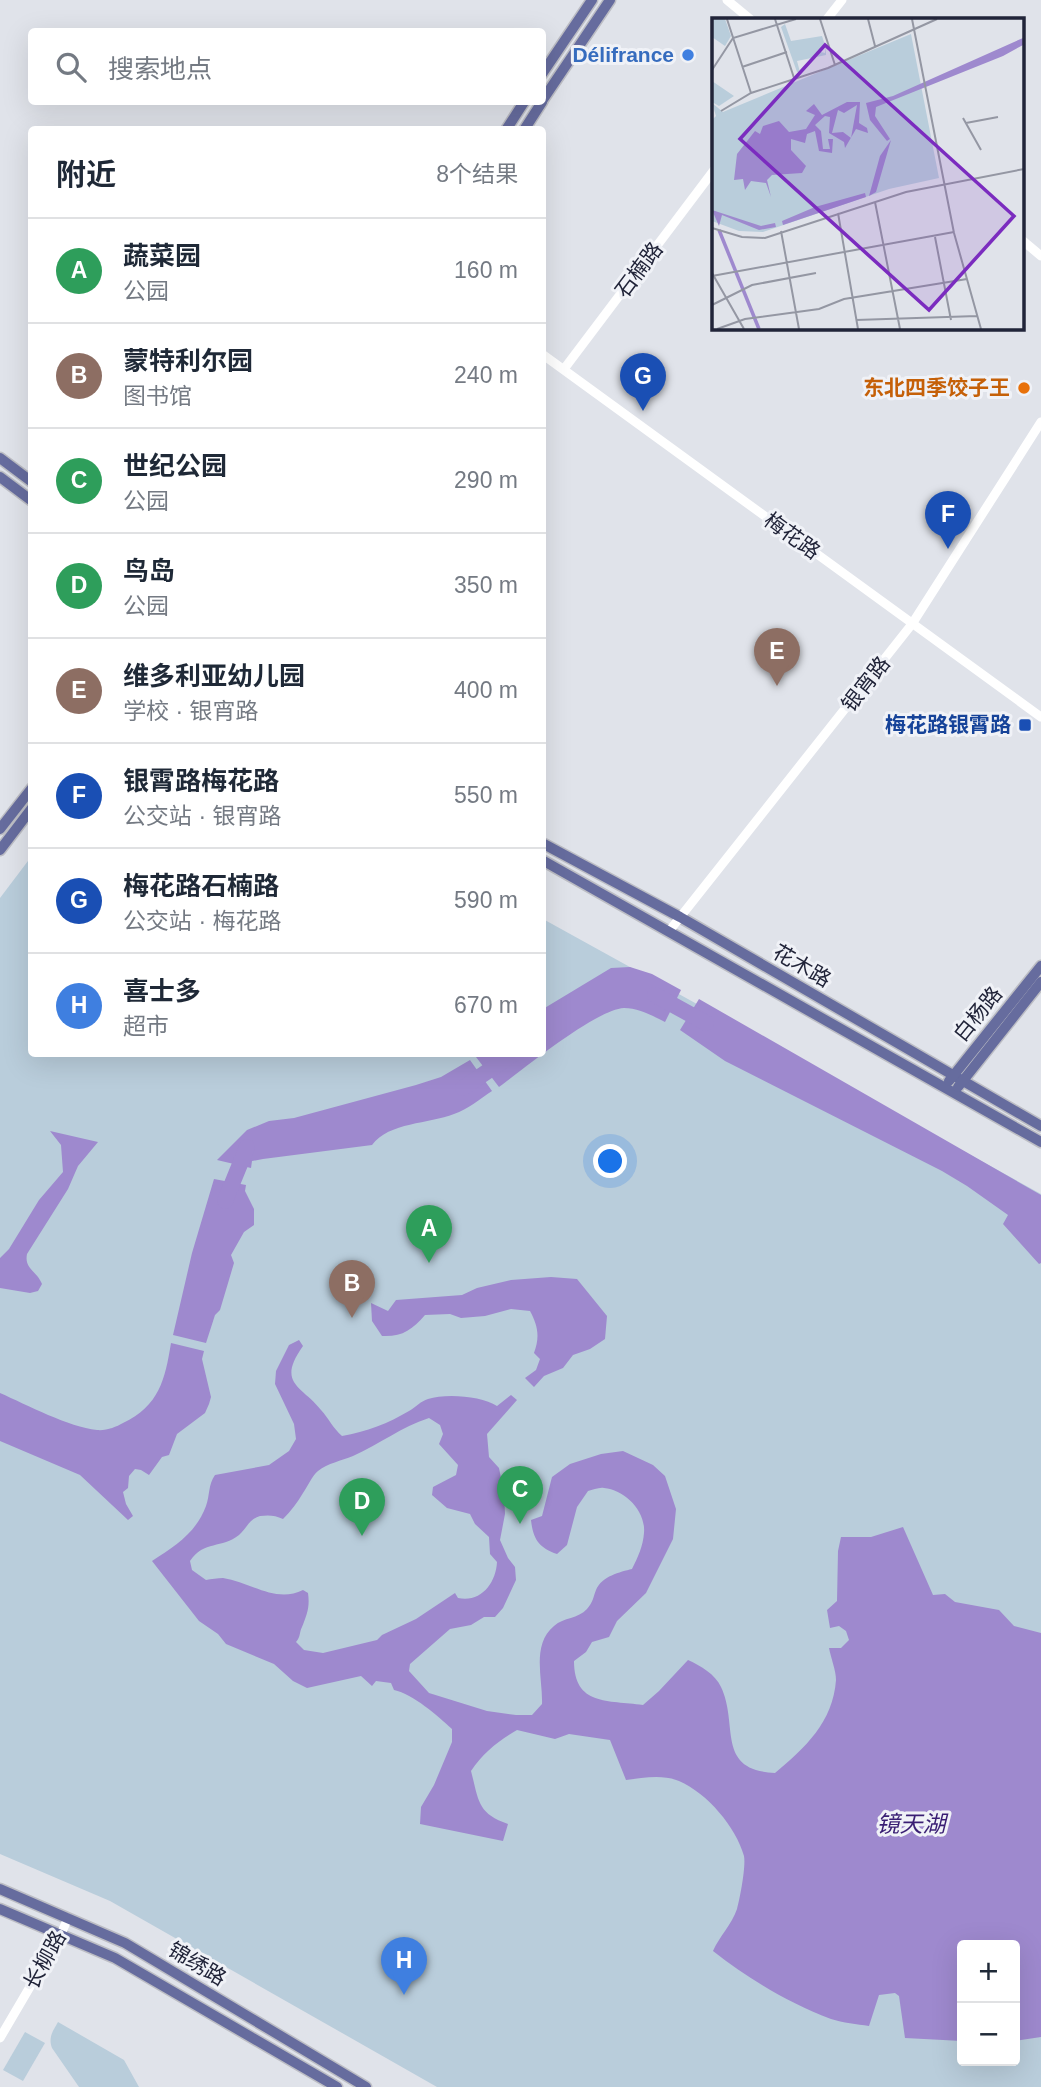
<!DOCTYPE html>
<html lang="zh">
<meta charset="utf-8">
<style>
body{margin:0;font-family:Helvetica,"Noto Sans SC",sans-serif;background:#f2f2f3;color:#1f2937}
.controls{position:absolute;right:21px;bottom:21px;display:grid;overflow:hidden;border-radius:7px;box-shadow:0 7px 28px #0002}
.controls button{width:63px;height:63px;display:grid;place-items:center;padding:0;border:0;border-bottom:2px solid #e0e1e3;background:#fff;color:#1f2937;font:35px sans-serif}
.you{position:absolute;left:611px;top:1162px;width:24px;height:24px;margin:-18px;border:5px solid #fff;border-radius:50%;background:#1a73e8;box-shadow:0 0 0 10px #1a73e833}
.badge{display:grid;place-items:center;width:46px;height:46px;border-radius:50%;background:#0b8043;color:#fff;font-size:23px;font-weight:700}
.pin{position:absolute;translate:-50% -58px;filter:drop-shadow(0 2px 4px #0008)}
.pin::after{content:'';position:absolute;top:37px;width:24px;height:21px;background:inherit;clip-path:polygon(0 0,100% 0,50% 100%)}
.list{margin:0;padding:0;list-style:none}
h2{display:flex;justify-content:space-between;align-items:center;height:91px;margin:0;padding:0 28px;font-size:30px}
h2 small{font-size:23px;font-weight:400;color:#747a83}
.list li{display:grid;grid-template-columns:46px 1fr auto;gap:21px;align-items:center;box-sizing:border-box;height:105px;padding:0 28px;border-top:2px solid #e0e1e3}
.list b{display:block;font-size:26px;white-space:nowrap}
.list p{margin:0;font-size:23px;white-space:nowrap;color:#747a83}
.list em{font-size:23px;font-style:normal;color:#747a83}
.icon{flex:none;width:38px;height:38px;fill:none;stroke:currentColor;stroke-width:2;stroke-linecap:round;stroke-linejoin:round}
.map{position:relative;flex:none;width:1041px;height:2087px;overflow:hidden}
.search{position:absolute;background:#fff;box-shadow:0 7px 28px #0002;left:28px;top:28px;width:518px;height:77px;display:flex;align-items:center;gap:18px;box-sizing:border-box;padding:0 24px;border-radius:7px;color:#747a83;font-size:26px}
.panel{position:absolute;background:#fff;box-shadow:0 7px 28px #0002;left:28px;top:126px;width:518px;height:931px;border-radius:7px}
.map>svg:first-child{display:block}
.green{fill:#b9cddb;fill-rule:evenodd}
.water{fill:#9e89ce;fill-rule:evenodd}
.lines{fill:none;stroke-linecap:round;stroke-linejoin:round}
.river{stroke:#9e89ce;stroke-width:16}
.major-casing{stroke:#bcbdc4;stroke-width:13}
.minor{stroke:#fff;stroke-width:9}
.major{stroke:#666c9e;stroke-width:10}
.shop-dot{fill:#3f7fe0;stroke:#f0f2f7;stroke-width:2.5}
.food-dot{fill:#e8710a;stroke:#f0f2f7;stroke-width:2.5}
.transit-dot{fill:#1a4fb4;stroke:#f0f2f7;stroke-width:2.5}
.labels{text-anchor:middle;stroke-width:6;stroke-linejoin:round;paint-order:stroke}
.shop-label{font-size:21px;font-weight:bold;fill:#366cbe;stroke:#f0f2f7;text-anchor:end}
.street-label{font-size:21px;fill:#212439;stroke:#f0f2f7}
.food-label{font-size:21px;font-weight:bold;fill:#c56008;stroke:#f0f2f7;text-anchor:end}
.transit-label{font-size:21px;font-weight:bold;fill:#164399;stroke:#f0f2f7;text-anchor:end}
.water-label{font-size:23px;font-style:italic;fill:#391e73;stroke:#f0f2f7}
.inset-river{fill:none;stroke:#9e89ce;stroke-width:3.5}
.inset-road{fill:none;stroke:#9497a3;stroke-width:2}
.view{fill:#7b2cbf;fill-opacity:0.15;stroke:#7b2cbf;stroke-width:3.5}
.inset-edge{fill:none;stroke:#212439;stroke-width:3.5}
</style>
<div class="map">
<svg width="1041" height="2087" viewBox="0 0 1041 2087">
<rect width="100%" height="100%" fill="#e0e3ea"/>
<!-- green -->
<g class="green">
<path d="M31,857L32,1054H542L543,919L1041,1194V2087H437L110,1901L0,1854V898ZM962,1945H1015V2061H962Z"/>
<path d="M58,2022L124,2060L139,2087H79L52,2048C48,2037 53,2031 58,2022Z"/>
<polygon points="25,2032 45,2043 23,2081 3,2070"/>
</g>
<!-- water -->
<g class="water">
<path d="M630,967L652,974L681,990L665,1022C653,1016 638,1008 624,1008C595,1010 525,1068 499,1087L476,1057L481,1054H542L543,1009L611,968Z"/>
<polygon points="699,999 1041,1195 1041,1263 1039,1264 1003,1224 1008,1215 967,1186 942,1171 725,1061 680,1030"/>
<path d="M470,1060L492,1091C480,1099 468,1109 454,1114C429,1124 389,1122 372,1145L263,1159L252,1161L251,1168L217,1160L247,1130L269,1121L294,1118L416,1085L441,1077Z"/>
<path d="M50,1131L98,1142L78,1166L68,1189L27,1254C24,1269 37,1271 42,1284L38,1291L30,1293L0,1288V1258L9,1249L39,1200L63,1172L61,1145Z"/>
<polygon points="214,1179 246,1185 245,1191 254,1209 254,1225 244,1232 231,1255 234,1263 220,1310 215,1315 206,1343 173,1335 192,1253"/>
<path d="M551,1277L577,1279L607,1316L605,1339L590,1349L573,1355L563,1368L544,1376L534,1387L525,1378L536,1370L540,1359L534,1353C540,1337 538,1326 530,1311L511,1309L485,1316L461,1318L450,1314L425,1315C412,1330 402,1337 382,1336L372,1321L371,1303L388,1311L396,1300L462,1295L477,1288L511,1280Z"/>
<path d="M299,1340L303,1346C276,1384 302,1386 321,1410C329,1419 333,1428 342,1436C366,1432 389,1423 409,1411C416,1407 421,1401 428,1399C446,1393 482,1396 497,1406L511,1395L517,1400L487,1434L489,1457L499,1468L504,1493L505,1514L500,1540L508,1558L515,1567L516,1580L503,1608L495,1617H484L471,1625L450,1629L410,1664L409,1671L429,1693L487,1711L516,1715H532L542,1704C543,1679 531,1645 554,1626C564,1617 578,1619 587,1609C593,1602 593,1598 596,1590C602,1576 620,1572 632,1569C638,1557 643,1546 644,1533C646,1511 625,1490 604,1488C599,1487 593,1490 588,1491L577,1507L567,1545L557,1554C539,1548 533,1539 531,1520L542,1516L552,1477L570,1464L601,1454L623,1451L653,1465L665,1476L676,1509L673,1539L646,1593L617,1621L609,1637L592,1642L586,1652L574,1661C574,1706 608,1700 643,1705L659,1691L688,1660C701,1666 715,1674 721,1687C739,1725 715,1770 775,1773C805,1748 833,1722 836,1680C836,1671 831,1658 829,1648H841L849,1640L846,1631L839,1626L830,1628L827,1610L837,1601L838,1551L841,1537H871L903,1527L933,1595L945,1594L955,1602L999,1610L1014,1626L1041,1633V2037L1015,2041V1945H962V2041L905,2038L899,1996L895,1993L879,1995L869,2026C857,2024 843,2023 831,2019C788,2003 749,1979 713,1951C719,1937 732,1924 737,1909C740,1898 746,1867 744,1856C736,1827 707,1793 679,1781C662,1774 643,1778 626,1780L610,1740L569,1734L555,1739L517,1730C498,1741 483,1753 471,1771C479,1801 477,1813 508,1824L503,1841L420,1824L421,1807L434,1785L452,1742V1729C438,1716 413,1694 394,1690L391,1683L376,1681L372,1686L361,1676L307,1688L293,1681L274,1664L226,1644L218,1634L199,1621L152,1561C175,1546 196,1533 206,1506C210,1495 208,1485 215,1475L269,1465L289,1451L296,1439L294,1424L275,1384L276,1371L289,1345ZM429,1418L440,1425L443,1434L439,1444L458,1465L456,1475L433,1487L432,1495L447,1508L470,1514L475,1524L489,1537L490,1554L497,1562C496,1583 481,1603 458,1598L455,1593L416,1619L382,1635L377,1640L323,1653L304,1650L296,1642C301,1636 299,1633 302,1627C307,1614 310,1607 308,1593L303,1590C276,1604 250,1582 223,1578C218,1578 211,1579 206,1580L192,1570L190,1561C204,1540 222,1549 239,1535C247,1528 249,1519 260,1516C268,1515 275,1515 283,1519C291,1511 297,1503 303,1493C308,1486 312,1476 318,1471C328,1463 341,1461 353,1456C380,1444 401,1427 429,1418Z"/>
<path d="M171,1343L204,1351L202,1359L211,1397L209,1404L205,1413L177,1434L169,1455L162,1457L149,1475L141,1470L135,1469L129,1476L128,1488L123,1492L126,1504L133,1516L128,1520L80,1475L0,1441V1393C27,1405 69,1427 97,1430C106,1431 116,1427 123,1423C159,1406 165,1380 171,1343Z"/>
</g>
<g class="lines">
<!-- river -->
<g class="river">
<polyline points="655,995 706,1023"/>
<polyline points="463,1088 513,1054"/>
<polyline points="225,1201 247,1147"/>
</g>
<defs>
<g id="major">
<polyline points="542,74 592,0"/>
<polyline points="542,101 610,0"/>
<polyline points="506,130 524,102"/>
<polyline points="524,130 542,102"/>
<polyline points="0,458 32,482"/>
<polyline points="0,477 32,501"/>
<polyline points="0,829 32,788"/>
<polyline points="542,843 680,917 1041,1126"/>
<polyline points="0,850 32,808"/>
<polyline points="542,860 1041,1142"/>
<polyline points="949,1081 1041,966"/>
<polyline points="958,1087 1041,982"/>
<polyline points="0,1889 125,1943 366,2087"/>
<polyline points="0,1909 115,1958 337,2087"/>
</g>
</defs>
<!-- major casing -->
<use href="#major" class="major-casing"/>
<!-- minor -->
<g class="minor">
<polyline points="727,0 750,19"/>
<polyline points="827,19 842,0"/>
<polyline points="1022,240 1041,256"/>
<polyline points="542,354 1041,717"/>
<polyline points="564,369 714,170"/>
<polyline points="670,930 912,624 1041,422"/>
<polyline points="0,2038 61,1934 68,1918"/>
</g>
<!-- major -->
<use href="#major" class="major"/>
</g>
<!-- markers -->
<circle class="shop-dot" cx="688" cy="55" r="7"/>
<circle class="food-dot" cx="1024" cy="388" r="7"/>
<rect class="transit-dot" x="1018" y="718" width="14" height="14" rx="3.5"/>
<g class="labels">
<!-- shop labels -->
<g class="shop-label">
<text x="674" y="62">Délifrance</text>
</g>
<!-- street labels -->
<g class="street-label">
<text transform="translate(639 270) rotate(-53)" y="7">石楠路</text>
<text transform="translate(792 536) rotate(36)" y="7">梅花路</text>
<text transform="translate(866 684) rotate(-52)" y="7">银宵路</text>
<text transform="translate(802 966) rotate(30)" y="7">花木路</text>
<text transform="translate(978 1014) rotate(-51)" y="7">白杨路</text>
<text transform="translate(45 1960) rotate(-61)" y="7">长柳路</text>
<text transform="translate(197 1964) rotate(31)" y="7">锦绣路</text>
</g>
<!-- food labels -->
<g class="food-label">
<text x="1010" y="395">东北四季饺子王</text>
</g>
<!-- transit labels -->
<g class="transit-label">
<text x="1011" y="732">梅花路银霄路</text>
</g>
<!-- water labels -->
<g class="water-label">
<text x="911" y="1832">镜天湖</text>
</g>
</g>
<!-- overview -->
<g transform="translate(712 18)">
<rect width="312" height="312" fill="#e0e3ea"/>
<path d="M0,1H13L19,18L13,28L0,19ZM73,6L79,23L110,18L113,27L105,33L113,35L114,29V37L85,43L88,54H85L69,9ZM199,16L227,160L177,171L51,214L27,213L0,203V102L4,98L0,85L11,94ZM0,63L22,78L7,88L0,84Z" fill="#b9cddb"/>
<path d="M311,20V27L291,38L164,89L163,98L178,121L175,123L158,102L154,85L181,78ZM135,84H148L147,105L155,110L156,115L144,111L133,130L132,124L117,115L118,99L113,98L103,107L109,113L111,131H118L116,121H121L120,135L107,133L103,113L95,116L93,125L79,121V132L94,148L90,155L60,157L55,162L59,179L54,165L39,163L33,172L31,161L22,162L25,136L43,113L48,116L51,108L67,103L77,114L94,111L103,97L94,93L102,86L110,97ZM145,87L139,120L131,114L120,115L126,92L132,95ZM179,122L164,174L157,178L168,138ZM153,175L154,179L71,207L70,203L103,189ZM0,192L49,208L63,205L64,209L47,212L10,197L7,208Z" fill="#9e89ce" fill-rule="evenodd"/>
<path class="inset-river" d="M7,212L47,311"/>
<path class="inset-road" d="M15,1L39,75M63,1L82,60M108,1L123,47M156,1L163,28M200,1L242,215L269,311M30,49L75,34M0,52L21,20L84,1M9,93L39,75L116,50L225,1M251,100L269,132M254,105L286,99M163,184L188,311M126,195L146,311M0,210L30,219L53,220L194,174L312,151M69,213L87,311M223,219L239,302M0,255L32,311M0,258L242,214M0,287L40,267L104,255M144,302L265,298M5,311L33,301L107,291L132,281L255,261"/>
<path class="view" d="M113,27L302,198L217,292L28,121Z"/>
<rect width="312" height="312" class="inset-edge"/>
</g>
</svg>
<div class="controls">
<button>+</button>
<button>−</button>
</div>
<div class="you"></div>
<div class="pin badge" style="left:429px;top:1263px;background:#2e9e5b">A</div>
<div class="pin badge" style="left:352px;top:1318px;background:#8d6e63">B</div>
<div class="pin badge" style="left:520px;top:1524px;background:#2e9e5b">C</div>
<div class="pin badge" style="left:362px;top:1536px;background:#2e9e5b">D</div>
<div class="pin badge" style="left:777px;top:686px;background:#8d6e63">E</div>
<div class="pin badge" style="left:948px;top:549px;background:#1a4fb4">F</div>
<div class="pin badge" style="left:643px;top:411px;background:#1a4fb4">G</div>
<div class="pin badge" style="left:404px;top:1995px;background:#3f7fe0">H</div>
<div class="search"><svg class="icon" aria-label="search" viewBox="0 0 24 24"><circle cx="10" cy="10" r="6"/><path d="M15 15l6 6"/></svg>搜索地点</div>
<section class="panel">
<h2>附近<small>8个结果</small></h2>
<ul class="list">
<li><span class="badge" style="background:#2e9e5b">A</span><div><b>蔬菜园</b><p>公园</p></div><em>160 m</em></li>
<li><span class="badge" style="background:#8d6e63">B</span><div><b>蒙特利尔园</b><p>图书馆</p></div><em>240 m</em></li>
<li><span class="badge" style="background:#2e9e5b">C</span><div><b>世纪公园</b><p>公园</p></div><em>290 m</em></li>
<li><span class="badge" style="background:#2e9e5b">D</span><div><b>鸟岛</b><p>公园</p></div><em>350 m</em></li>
<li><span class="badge" style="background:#8d6e63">E</span><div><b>维多利亚幼儿园</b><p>学校 · 银宵路</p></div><em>400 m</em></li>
<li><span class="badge" style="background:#1a4fb4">F</span><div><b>银霄路梅花路</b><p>公交站 · 银宵路</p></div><em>550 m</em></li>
<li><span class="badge" style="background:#1a4fb4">G</span><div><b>梅花路石楠路</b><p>公交站 · 梅花路</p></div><em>590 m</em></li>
<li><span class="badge" style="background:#3f7fe0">H</span><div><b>喜士多</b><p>超市</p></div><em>670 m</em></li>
</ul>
</section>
</div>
